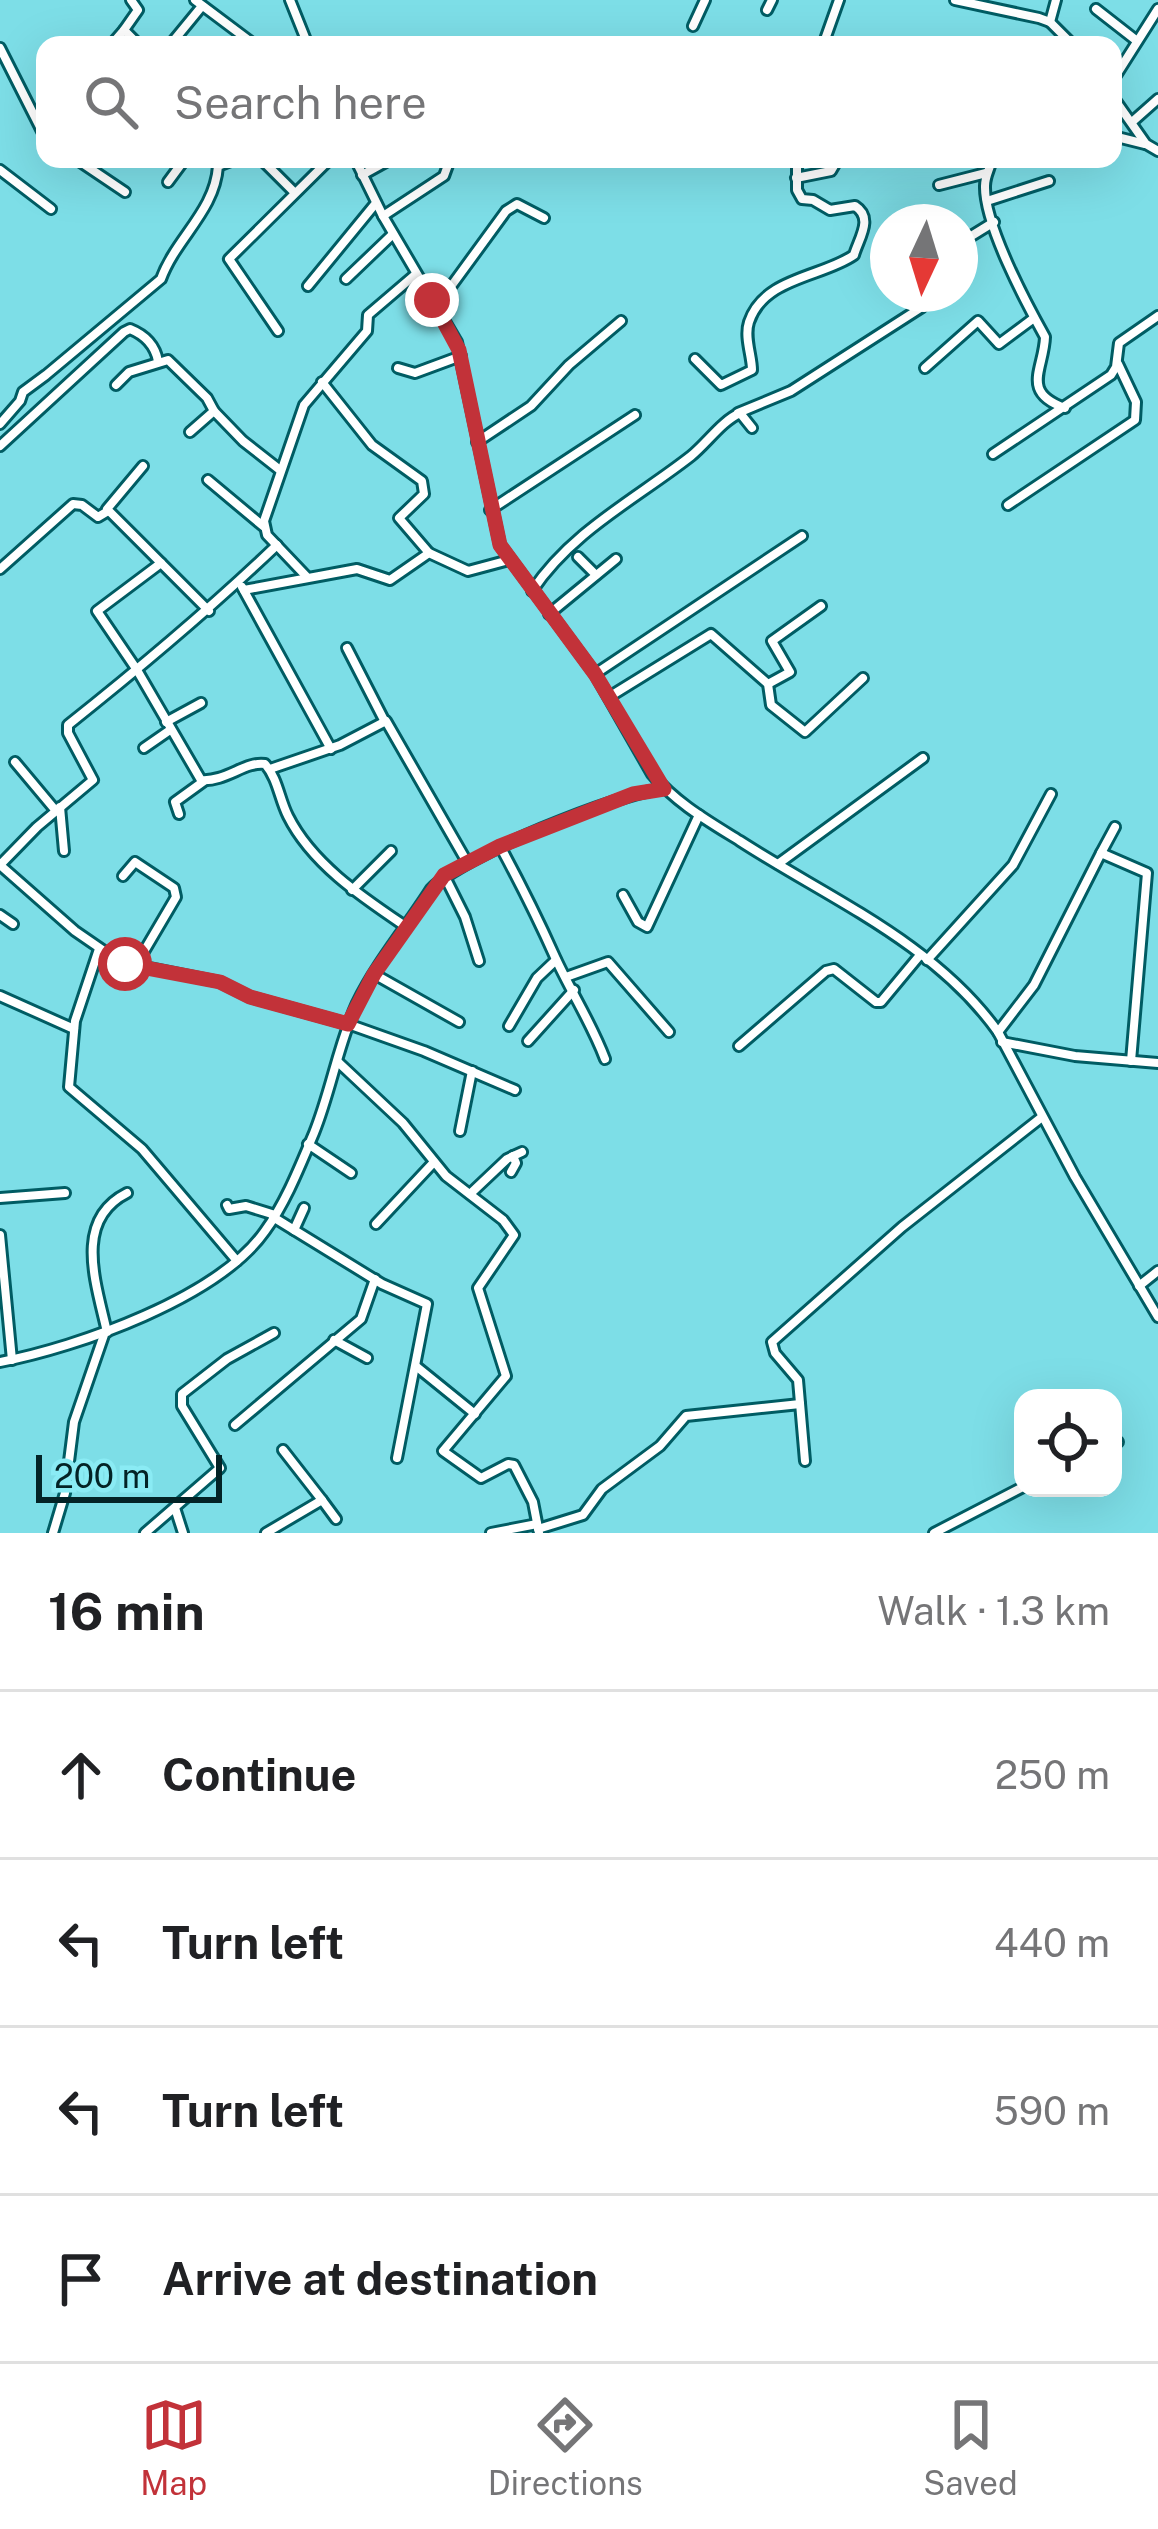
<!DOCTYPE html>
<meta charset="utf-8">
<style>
body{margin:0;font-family:"Public Sans",sans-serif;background:#f2f2f2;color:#202124}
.controls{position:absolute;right:36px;bottom:36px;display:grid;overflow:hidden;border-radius:24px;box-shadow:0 12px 48px #0002}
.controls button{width:108px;height:108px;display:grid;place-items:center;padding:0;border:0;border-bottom:3px solid #e0e0e0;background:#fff;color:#202124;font:60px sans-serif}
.compass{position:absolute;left:870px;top:204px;width:108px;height:108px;border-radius:50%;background:#fff;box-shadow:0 12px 48px #0002;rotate:184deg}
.scale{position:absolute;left:36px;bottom:30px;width:186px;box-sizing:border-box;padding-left:12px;border:6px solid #032326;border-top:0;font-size:33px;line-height:42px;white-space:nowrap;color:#032326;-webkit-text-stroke:9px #8aebf4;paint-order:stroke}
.stop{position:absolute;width:36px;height:36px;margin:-27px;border:9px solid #c23239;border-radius:50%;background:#fff}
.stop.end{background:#c23239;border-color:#fff;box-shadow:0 3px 12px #0008}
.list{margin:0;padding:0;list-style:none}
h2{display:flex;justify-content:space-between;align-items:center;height:156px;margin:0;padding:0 48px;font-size:51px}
h2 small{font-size:39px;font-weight:400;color:#757577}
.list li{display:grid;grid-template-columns:78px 1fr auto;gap:36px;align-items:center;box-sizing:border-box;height:168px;padding:0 48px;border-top:3px solid #e0e0e0}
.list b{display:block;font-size:45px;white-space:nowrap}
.list em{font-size:39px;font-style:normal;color:#757577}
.icon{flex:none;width:66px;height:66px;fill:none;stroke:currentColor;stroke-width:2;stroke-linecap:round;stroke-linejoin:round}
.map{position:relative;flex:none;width:1158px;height:1533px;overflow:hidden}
.search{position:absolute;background:#fff;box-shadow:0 12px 48px #0002;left:36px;right:36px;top:36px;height:132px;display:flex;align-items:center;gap:30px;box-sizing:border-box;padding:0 42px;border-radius:24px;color:#757577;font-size:45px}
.sheet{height:828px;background:#fff}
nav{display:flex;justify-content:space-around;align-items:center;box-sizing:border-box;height:168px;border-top:3px solid #e0e0e0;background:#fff;font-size:33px;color:#757577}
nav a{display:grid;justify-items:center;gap:6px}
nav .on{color:#c23239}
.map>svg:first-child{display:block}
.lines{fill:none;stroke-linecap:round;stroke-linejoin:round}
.minor-casing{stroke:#005c63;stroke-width:14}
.minor{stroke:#fff;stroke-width:8}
.route{stroke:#c23239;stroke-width:15}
</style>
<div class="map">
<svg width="1158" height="1533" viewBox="0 0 1158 1533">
<rect width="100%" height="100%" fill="#7ddee7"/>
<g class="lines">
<defs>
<g id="minor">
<polyline points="131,0 138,10 124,30 139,45"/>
<polyline points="195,0 251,42"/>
<polyline points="290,0 308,45"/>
<polyline points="955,0 1039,18 1050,22 1073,45"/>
<polyline points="1096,9 1137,41"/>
<polyline points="767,10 772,0"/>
<polyline points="1050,22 1056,0"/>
<polyline points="693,26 705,0"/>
<polyline points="111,45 124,30"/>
<polyline points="170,45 202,6"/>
<polyline points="823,45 839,0"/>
<polyline points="0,48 45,137"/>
<polyline points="1113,80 1158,9"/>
<polyline points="1113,97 1146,144 1158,151"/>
<polyline points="1132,122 1158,99"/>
<polyline points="1113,136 1145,144"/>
<polyline points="76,159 125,192"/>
<path d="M355,159L383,216L457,342L500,545L595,674L652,774C676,803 708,821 740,841C828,898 935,943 998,1032L1075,1177L1158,1317"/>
<path d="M992,159C990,169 985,176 985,186C984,224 1026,303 1045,337C1044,369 1020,392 1065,408"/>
<polyline points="265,163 294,192"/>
<polyline points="0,170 51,209"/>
<polyline points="362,175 391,159"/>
<polyline points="796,178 831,171 838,159"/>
<polyline points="168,182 185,159"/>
<polyline points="939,185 986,173"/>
<polyline points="987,201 1049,181"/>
<polyline points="383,216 444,176 448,165 445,159"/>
<polyline points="960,243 994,222"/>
<polyline points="346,279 393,234"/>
<polyline points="308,286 376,203"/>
<polyline points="436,307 506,211 517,204 544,218"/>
<polyline points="278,331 229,259 330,159"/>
<path d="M695,359L721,385L752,370C752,356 744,337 749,322C764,277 823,277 854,255C859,238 874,218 855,206L830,210L813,200L802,199L797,190V159"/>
<polyline points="398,368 415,373 461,356"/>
<polyline points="925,368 978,321 999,344 1034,318"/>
<polyline points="322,382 372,445 422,481 424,494 399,518 429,553"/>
<polyline points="116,385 129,372 168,360 207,398 214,411"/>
<polyline points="738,413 791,391 922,307 916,294"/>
<path d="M0,424L20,401L23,392L46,375L161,279C176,238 215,211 218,166L236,159"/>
<polyline points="190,432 214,411 243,441 280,470"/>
<polyline points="477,442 531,406 569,365 621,321"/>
<path d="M0,446L124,332L130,329C145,335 155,345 158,361"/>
<polyline points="993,454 1111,375 1116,367 1119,343 1158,316"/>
<polyline points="143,466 107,509 209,611"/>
<polyline points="208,480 263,526"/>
<polyline points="1008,505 1135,420 1136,402 1118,364"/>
<polyline points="490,510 635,415"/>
<polyline points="578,557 596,575"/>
<path d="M161,563L97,611L137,670L201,780C226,782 245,761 265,764C278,779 279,798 288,816C312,864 362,897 405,926"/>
<polyline points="0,569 73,504 82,505 98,517 108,511"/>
<polyline points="306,576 267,535 264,521 304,405 367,331 368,315 416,274"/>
<polyline points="242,587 331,749"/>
<polyline points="244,590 357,569 390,580 429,553 468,571 509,560"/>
<path d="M532,591C572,531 636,499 691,456C707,443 722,421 740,413L752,428"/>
<polyline points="549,614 616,559"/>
<polyline points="347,648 384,720"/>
<polyline points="595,674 802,536"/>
<polyline points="768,684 790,672 772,641 821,606"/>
<polyline points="609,697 711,634 768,684 771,705 805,732 863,678"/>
<polyline points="166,722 201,703"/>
<polyline points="144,748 170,730"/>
<polyline points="15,762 56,811"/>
<polyline points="270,769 340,745 386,721 467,862"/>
<polyline points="60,807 64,851"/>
<polyline points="179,814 175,802 204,781"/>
<path d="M500,846C520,883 538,919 555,957C571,992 591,1022 605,1059"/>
<polyline points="1101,853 1115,827"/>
<path d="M1,864L37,827L93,780L68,733V725C141,667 210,609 277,545"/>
<polyline points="778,864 923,758"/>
<polyline points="0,865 75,931 120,962 220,982 250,997 348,1024 424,1051 515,1090"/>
<polyline points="444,875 465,917 479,961"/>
<polyline points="123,876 135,862 174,888 176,897 136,965"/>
<polyline points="352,890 391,851"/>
<polyline points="623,895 638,922 647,927 699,815"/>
<polyline points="0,915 13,924"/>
<polyline points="99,949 75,1021 69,1087 142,1149 237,1261"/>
<polyline points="927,960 1013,865 1051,794"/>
<polyline points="374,974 459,1022"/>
<polyline points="566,977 608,962 669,1032"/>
<polyline points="0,996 74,1029"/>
<polyline points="509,1026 537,978 556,960"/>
<polyline points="998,1032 1034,985 1101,853 1147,873 1131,1061"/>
<polyline points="528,1041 574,990"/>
<polyline points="1002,1042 1075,1056 1158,1063"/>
<polyline points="739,1046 826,971 834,969 876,1002 881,1002 920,955"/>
<polyline points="338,1062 403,1123 446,1176 503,1220 514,1235 478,1288 506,1376 443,1451 481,1478 508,1464 514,1465 533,1502 539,1533"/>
<polyline points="460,1131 472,1071"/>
<polyline points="308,1144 351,1173"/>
<polyline points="511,1172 516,1163 513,1156"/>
<polyline points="470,1194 507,1159 522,1152"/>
<polyline points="0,1198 65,1193"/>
<polyline points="227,1205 229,1209 246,1206 275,1215"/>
<polyline points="273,1217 382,1284 427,1304 397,1458"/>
<polyline points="376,1224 434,1162"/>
<polyline points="294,1230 304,1208"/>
<polyline points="0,1235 12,1360"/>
<polyline points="1139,1286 1158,1271"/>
<path d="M107,1332C96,1283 73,1220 127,1193"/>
<polyline points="334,1340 367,1358"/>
<path d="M0,1362C78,1347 218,1298 265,1231C286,1202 300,1166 314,1133C331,1091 338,1045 357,1003C377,962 407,927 431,889C461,857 618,793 663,789"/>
<polyline points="417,1367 475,1414"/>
<polyline points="235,1425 361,1319 375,1279"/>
<polyline points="1113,1444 1118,1442"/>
<polyline points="283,1450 322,1500"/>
<polyline points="805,1461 798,1380 775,1353 772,1342 902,1227 1042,1117"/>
<polyline points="175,1508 183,1533"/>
<polyline points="538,1529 583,1515 602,1489 660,1446 686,1416 800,1404"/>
<polyline points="53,1533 65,1493 74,1422 104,1335"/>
<polyline points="145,1533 220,1468 182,1406 182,1394 227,1359 274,1333"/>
<polyline points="266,1533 322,1500 336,1519"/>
<polyline points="491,1533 537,1524"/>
<polyline points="934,1533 1023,1487"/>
</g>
</defs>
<!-- minor casing -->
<use href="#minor" class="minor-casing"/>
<!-- minor -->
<use href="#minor" class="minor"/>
</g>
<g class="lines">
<!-- route -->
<polyline class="route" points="125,964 220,982 250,997 348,1024 374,974 444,875 500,846 633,794 664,789 595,674 500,545 459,350 432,300"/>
</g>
</svg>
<div class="controls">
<button><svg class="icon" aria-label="locate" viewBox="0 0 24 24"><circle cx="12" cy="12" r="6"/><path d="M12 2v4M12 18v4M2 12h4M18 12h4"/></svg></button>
</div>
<svg class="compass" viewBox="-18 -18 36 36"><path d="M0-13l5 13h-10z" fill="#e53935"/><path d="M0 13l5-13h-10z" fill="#757577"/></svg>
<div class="scale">200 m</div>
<div class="stop" style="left:125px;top:964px"></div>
<div class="stop end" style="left:432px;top:300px"></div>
<div class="search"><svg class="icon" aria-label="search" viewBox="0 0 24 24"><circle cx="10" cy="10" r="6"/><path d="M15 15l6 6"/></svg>Search here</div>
</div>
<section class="sheet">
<h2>16 min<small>Walk · 1.3 km</small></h2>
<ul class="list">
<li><svg class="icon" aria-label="ahead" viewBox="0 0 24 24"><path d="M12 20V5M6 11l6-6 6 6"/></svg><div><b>Continue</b></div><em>250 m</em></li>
<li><svg class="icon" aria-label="left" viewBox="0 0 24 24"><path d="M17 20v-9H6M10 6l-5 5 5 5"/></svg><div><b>Turn left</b></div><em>440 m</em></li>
<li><svg class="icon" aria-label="left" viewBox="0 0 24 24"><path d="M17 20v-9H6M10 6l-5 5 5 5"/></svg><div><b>Turn left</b></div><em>590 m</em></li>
<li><svg class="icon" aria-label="arrive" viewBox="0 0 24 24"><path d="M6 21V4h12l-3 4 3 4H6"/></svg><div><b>Arrive at destination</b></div></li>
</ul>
</section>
<nav>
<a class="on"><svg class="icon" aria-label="map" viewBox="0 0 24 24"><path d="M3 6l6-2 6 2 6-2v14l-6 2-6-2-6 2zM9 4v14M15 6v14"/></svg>Map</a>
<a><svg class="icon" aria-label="directions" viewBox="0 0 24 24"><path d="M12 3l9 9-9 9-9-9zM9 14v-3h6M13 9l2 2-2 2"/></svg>Directions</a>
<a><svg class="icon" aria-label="saved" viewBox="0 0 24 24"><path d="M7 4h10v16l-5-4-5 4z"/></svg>Saved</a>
</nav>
